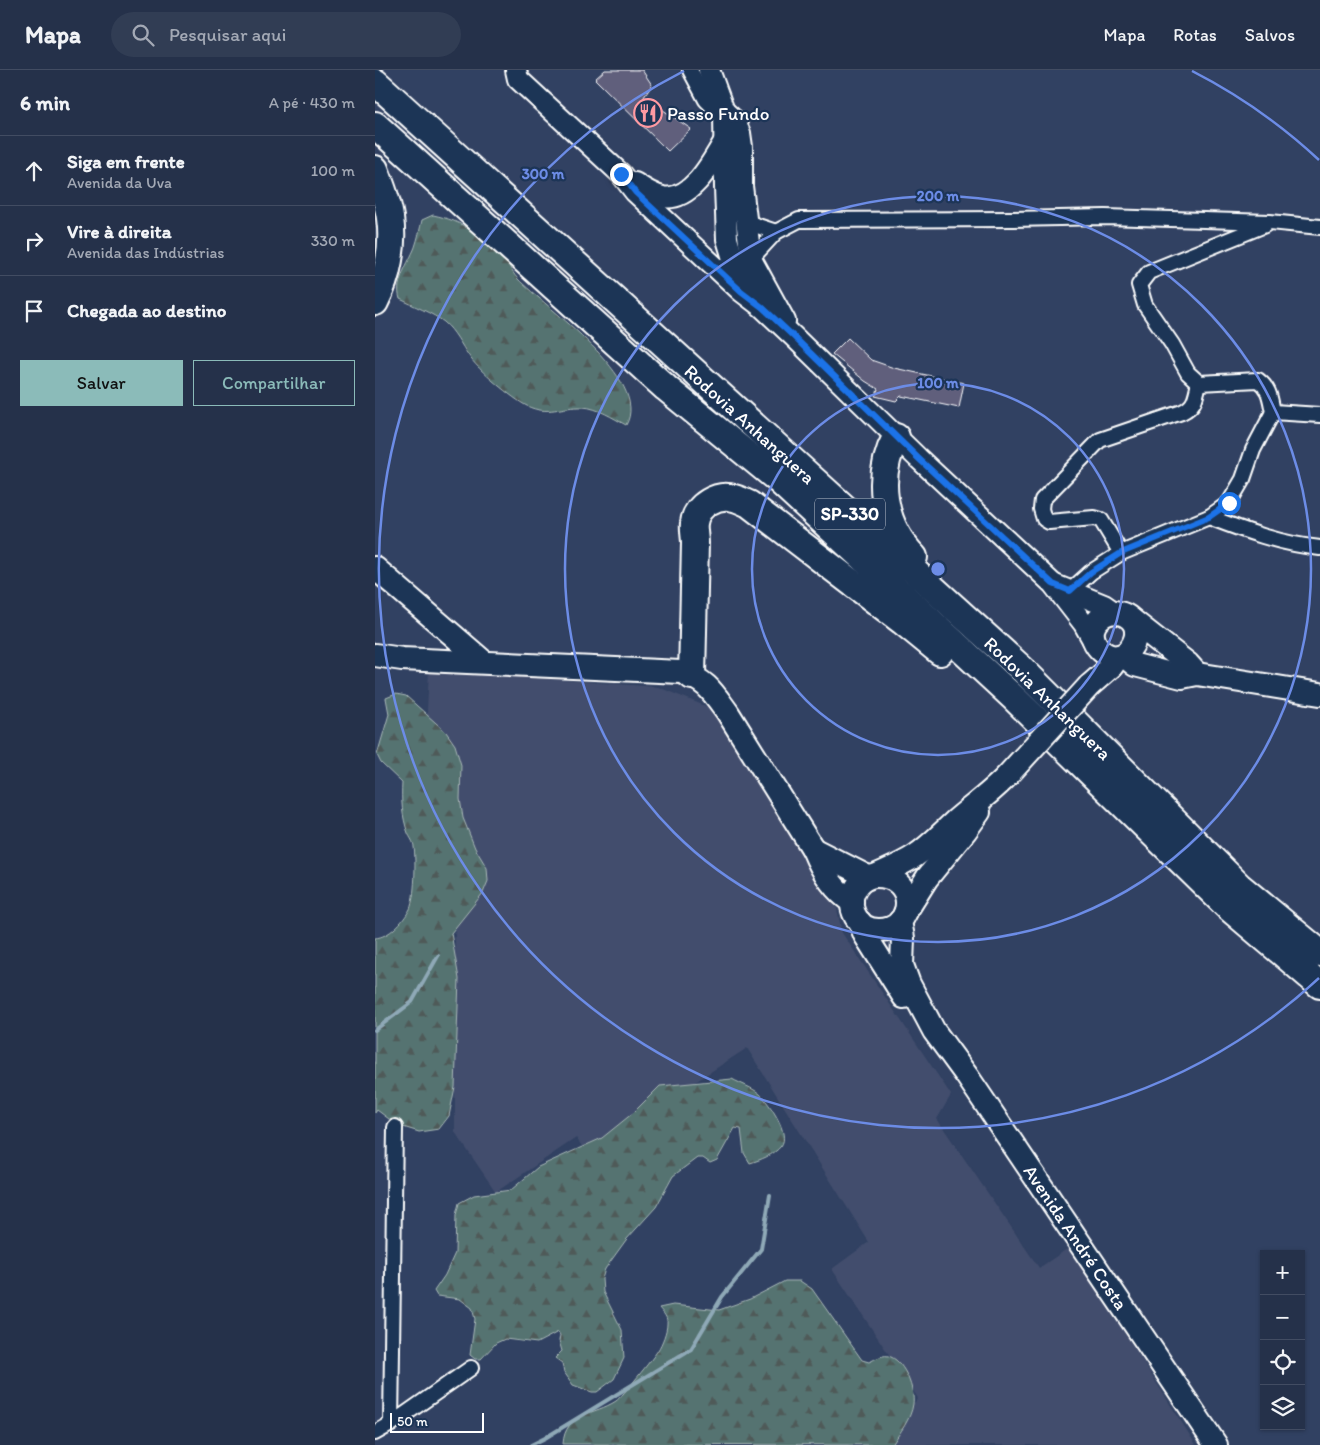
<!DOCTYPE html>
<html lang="pt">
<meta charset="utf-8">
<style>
body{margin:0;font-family:Itim,sans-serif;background:#313d54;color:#f1f3f6}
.controls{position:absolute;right:15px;bottom:15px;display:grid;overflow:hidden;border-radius:0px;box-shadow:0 1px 4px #0004}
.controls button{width:45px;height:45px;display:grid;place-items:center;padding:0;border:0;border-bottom:1px solid #424c62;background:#25314a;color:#f1f3f6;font:25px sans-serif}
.scale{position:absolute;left:15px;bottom:12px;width:94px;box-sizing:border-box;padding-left:5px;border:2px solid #fff;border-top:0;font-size:14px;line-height:18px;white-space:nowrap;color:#fff;-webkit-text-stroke:4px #1d3557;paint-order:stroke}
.stop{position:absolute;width:15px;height:15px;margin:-11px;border:4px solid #1a73e8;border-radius:50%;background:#fff}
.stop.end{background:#1a73e8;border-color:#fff;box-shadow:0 1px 5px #0008}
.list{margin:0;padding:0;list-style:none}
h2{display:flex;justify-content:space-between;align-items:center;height:65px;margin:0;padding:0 20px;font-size:21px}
h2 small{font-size:16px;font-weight:400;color:#a3a9b5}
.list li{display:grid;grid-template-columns:32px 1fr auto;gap:15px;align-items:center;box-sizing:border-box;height:70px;padding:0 20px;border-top:1px solid #424c62}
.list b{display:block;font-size:19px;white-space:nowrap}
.list p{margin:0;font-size:16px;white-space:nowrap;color:#a3a9b5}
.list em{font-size:16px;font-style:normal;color:#a3a9b5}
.actions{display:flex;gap:10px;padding:15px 20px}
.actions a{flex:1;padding:11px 0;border:1px solid #8bbbb9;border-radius:0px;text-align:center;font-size:18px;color:#8bbbb9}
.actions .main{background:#8bbbb9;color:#111}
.icon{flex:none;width:28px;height:28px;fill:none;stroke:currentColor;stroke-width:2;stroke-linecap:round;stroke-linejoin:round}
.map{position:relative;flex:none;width:945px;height:1375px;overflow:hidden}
header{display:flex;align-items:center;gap:30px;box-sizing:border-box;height:70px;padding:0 25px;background:#25314a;border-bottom:1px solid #424c62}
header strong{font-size:24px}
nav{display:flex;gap:28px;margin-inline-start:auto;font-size:18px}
.search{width:350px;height:45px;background:#313d54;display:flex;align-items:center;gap:12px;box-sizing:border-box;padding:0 18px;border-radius:28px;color:#a3a9b5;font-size:19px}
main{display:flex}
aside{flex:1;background:#25314a}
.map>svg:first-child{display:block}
.built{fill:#434e6d}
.forest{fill:url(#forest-firs);stroke:#aab9b8}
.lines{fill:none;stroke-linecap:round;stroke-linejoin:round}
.stream{stroke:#8fa9b7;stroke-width:4}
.building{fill:#615e7c;stroke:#fff}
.minor-casing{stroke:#fff;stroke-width:18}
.secondary-casing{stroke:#fff;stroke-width:24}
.primary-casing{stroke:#fff;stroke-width:26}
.motorway-casing{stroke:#fff;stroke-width:30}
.minor{stroke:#1d3557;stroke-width:14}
.secondary{stroke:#1d3557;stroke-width:20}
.primary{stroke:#1d3557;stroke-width:22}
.motorway{stroke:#1d3557;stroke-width:26}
.primary-bridge-casing{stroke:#fff;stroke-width:26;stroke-linecap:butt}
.primary-bridge{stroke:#1d3557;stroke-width:22}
.route{stroke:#1a73e8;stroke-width:6}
.ring{fill:none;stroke:#6c8ce6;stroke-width:2.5}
.labels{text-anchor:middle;stroke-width:4.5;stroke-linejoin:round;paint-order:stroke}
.shield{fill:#1d3557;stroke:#bbc2cd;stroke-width:1}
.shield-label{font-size:18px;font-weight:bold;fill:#fff}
.poi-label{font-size:19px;fill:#fff;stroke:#1d3557;text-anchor:start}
.street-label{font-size:19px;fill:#fff;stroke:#1d3557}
.centre{fill:#6c8ce6;stroke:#1d3557;stroke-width:2.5}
.ring-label{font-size:15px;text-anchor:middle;font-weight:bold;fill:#6c8ce6;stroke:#1d3557;stroke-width:4.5;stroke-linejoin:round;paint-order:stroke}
</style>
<header>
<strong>Mapa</strong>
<div class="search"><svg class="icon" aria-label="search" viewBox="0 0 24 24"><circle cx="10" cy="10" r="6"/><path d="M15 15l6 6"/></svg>Pesquisar aqui</div>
<nav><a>Mapa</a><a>Rotas</a><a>Salvos</a></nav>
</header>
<main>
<aside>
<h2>6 min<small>A pé · 430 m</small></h2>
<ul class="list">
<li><svg class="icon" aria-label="ahead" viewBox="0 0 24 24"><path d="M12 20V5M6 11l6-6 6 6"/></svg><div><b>Siga em frente</b><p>Avenida da Uva</p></div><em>100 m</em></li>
<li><svg class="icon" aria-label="right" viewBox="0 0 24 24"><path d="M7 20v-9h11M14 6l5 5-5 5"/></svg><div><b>Vire à direita</b><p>Avenida das Indústrias</p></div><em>330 m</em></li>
<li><svg class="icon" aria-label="arrive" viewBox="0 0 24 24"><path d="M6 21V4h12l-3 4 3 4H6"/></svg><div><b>Chegada ao destino</b></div></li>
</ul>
<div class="actions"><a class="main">Salvar</a><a>Compartilhar</a></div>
</aside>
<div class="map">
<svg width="945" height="1375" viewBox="0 0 945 1375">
<defs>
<pattern id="forest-firs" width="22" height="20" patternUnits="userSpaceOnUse" patternTransform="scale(1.25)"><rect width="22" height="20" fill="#547371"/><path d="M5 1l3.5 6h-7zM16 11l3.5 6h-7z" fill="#4f5a59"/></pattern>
</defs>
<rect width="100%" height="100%" fill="#314162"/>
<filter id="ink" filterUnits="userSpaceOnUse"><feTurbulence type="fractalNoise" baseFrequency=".02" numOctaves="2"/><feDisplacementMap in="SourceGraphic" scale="10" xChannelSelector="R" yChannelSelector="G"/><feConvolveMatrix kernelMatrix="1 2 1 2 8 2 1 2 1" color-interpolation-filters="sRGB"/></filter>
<g filter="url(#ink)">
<!-- built -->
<polygon class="built" points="54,600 283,617 335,638 462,839 467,863 576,1025 562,1049 664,1198 695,1177 821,1375 507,1375 543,1328 457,1199 494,1172 372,978 212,1083 201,1068 121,1122 80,1062 80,829 50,685"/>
<!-- forest -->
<g class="forest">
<path d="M58,145C72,148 85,152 96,161C101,165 105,171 110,174C113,176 118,176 121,179C130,185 135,201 143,209C170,237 277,310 251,355C238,348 223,338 208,337C186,336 173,346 152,336C138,329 102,299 94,286C86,275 80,261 69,252C59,244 37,235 25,229C19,211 34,193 40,177C43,168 45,159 47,150Z"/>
<path d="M21,624L31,626L71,662L80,675L86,695L85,729L88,748L100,778L112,798L113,811L108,823L76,863L84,909L80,1017L74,1046L64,1059L44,1062L22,1055L2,1040L0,1043V868C14,867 28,852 35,839C40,828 41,790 39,777C39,772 35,768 33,763C27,747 26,730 27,713L6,693L2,685L14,644L11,628Z"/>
<path d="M357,1009C366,1014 378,1018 385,1024C394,1033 416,1064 406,1076C399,1085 385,1090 375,1093L369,1083L366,1059L360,1058L342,1090L335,1093L328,1088H322L298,1106L281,1137L251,1170L230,1199L227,1209L228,1222L247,1260L249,1288L239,1309L222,1322H217L198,1315L189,1302L187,1293L180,1288L187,1281L184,1271L185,1265L183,1262L162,1273L130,1269L121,1273L106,1289H100L95,1285L100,1249L97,1238L85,1229L62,1226L59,1221L70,1205L80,1183L81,1145L84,1133L99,1125L136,1120L163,1097L227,1068L258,1043L285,1016Z"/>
<path d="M410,1211H425L437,1219L487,1290L494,1292C501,1289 509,1283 516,1287C530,1293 540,1320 538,1334C536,1349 525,1362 517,1375L188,1374C190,1342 220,1345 241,1331C247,1327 279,1287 283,1280C287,1274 292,1261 292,1254C293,1247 288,1243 284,1238L298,1235L344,1240L375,1229Z"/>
</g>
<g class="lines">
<!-- stream -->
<g class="stream">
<polyline points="0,960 37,932 63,886"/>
<polyline points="156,1375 170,1368 316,1279 347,1227 386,1179 395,1125"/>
</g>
</g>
<!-- building -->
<g class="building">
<polygon points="230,0 267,0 277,15 269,27 316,59 293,81 220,9"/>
<polygon points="473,268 496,290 519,298 589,313 584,338 526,326 521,331 500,326 503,319 490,311 457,284"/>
</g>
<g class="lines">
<defs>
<g id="minor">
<polyline points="315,0 331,30 338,37 349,41"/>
<polyline points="371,152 401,162"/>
<path d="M890,155L774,202L764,215L770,235L797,274L813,303L824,313L883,310C895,319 895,328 898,342"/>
<polyline points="376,189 401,162 424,150 638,149 730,147 895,152 945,157"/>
<path d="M834,447C870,461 906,474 945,478"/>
<path d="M746,483L726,450L719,448L674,452L669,449L666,439L667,430L725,370L807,342C821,335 820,328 824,313"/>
<polyline points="695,521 716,502 746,483 834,447 854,433 868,409 878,380 898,342 945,345"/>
<polyline points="16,1354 20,1057"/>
<polyline points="0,1363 16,1354 96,1298"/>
</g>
<g id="secondary">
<polyline points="141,0 143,9 246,104 260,122 366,221 387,237 418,266 543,388 678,514 709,554 718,570"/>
<polyline points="334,0 349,41 350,117 352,169 359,192 366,205 377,221"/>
<polyline points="349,41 359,50 365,63 367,77 367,116 376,189 410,251"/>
<path d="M260,113C269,119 278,125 288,127C317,132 338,90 350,70"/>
<polyline points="680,515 729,535 739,542"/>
</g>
<g id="primary">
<polyline points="0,498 109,592"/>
<path d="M739,542C785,548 749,611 722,576C711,560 723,544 739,542Z"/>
<polyline points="757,550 813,594 822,604"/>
<path d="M0,585L27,589L306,602C332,611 337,621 353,643L438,779C446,799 458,820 477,832"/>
<polyline points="748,585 760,595 807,607 822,604 945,624"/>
<polyline points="714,616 737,596 744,586"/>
<polyline points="438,779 493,807"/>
<path d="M500,806C543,805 541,860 504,860C479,860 468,830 485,813C490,808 496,807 502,805C515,799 528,794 540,786C555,776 567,763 580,751C597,736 616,723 632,706"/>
<polyline points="530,843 552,808 591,760 604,742"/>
<polyline points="525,851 528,868 527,895 534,914 559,961 592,1006 841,1375"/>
<polyline points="485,852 490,865 529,927"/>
</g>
<g id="motorway">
<polyline points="0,12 647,599 864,816 945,883"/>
<polyline points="0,55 291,318 401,408 639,628 852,836 945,915"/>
<path d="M0,99C6,115 13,131 15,148C19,175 13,207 0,232"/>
<path d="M521,367C500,407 507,454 539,487"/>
<path d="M317,606L320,473C320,467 318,459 319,453C321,435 343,423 359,428C364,429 369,432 374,434L527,551L565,582"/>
</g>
</defs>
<!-- minor casing -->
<use href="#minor" class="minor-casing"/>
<!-- secondary casing -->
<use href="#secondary" class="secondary-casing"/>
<!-- primary casing -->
<use href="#primary" class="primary-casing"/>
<!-- motorway casing -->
<use href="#motorway" class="motorway-casing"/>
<!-- minor -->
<use href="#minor" class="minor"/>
<!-- secondary -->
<use href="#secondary" class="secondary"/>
<!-- primary -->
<use href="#primary" class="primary"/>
<!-- motorway -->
<use href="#motorway" class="motorway"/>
<defs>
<polyline id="primary-bridge" points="632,706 714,616"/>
</defs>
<!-- primary-bridge casing -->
<use href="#primary-bridge" class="primary-bridge-casing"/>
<!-- primary-bridge -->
<use href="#primary-bridge" class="primary-bridge"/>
</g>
</g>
<g class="lines" filter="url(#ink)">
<!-- route -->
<polyline class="route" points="246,104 260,122 366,221 387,237 418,266 543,388 678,514 695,521 716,502 746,483 834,447 854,433"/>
</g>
<!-- distance rings -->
<g class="ring">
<circle cx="563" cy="499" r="186"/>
<circle cx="563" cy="499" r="373"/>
<path d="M944 908A559 559 0 1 1 309 1M817 1A559 559 0 0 1 944 90"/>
</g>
<!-- icons -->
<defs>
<symbol id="restaurant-ring" viewBox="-11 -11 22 22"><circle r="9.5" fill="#1d3557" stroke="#ff9aa2" stroke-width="1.5"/><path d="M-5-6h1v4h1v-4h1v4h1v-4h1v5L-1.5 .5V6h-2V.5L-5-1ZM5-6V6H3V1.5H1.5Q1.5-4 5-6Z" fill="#ff9aa2"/></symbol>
</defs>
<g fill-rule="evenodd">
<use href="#restaurant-ring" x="257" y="27" width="32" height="32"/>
</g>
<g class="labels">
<!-- shield labels -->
<rect class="shield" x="440" y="428.5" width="70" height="31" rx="4"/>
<g class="shield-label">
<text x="475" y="450">SP-330</text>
</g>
<!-- poi labels -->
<g class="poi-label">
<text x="292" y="50">Passo Fundo</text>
</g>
<!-- street labels -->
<g class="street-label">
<text transform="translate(375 354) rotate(42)" y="7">Rodovia Anhanguera</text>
<text transform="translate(673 628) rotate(44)" y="7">Rodovia Anhanguera</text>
<text transform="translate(701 1167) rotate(56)" y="7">Avenida André Costa</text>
</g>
</g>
<circle cx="563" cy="499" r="8" class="centre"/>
<g class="ring-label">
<text x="168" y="109">300 m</text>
<text x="563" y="131">200 m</text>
<text x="563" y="318">100 m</text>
</g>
</svg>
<div class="controls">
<button>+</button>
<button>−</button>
<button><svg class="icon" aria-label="locate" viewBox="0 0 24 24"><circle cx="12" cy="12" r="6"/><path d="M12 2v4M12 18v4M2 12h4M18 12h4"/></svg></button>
<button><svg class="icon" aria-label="layers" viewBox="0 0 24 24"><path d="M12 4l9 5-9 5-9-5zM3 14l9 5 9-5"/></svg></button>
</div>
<div class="scale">50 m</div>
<div class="stop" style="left:854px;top:433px"></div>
<div class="stop end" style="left:246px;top:104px"></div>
</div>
</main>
